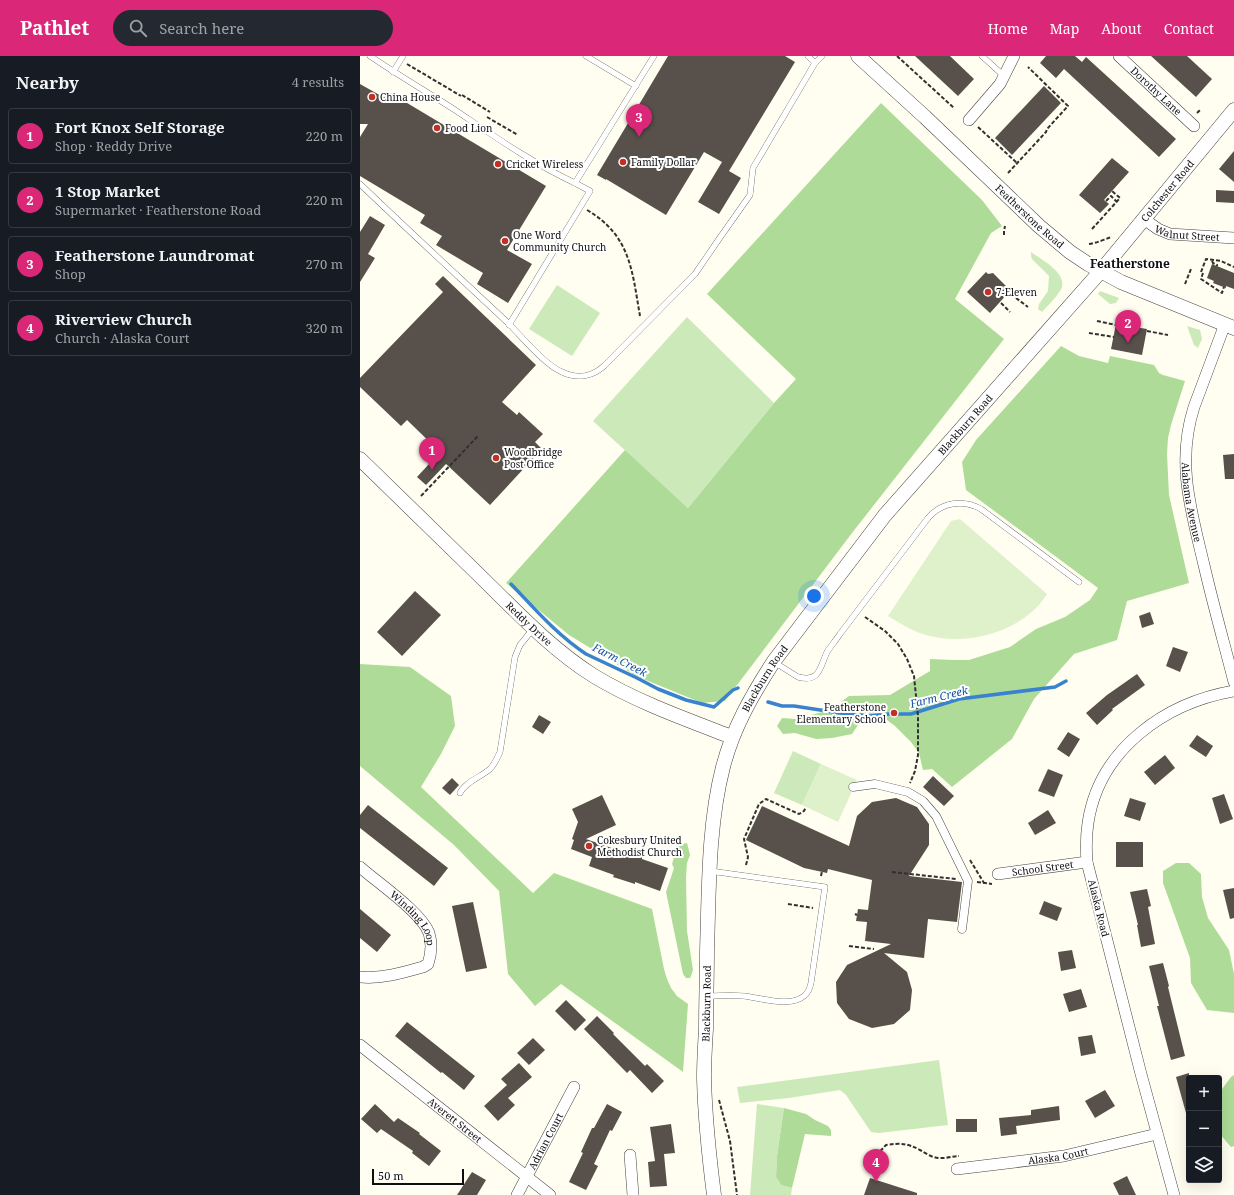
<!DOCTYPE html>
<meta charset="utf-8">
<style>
body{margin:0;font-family:"Noto Serif",serif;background:#242831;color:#f1f3f6}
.controls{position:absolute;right:12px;bottom:12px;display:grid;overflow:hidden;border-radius:4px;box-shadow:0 4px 16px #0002}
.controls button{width:36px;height:36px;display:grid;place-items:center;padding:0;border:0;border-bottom:1px solid #363941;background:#171b24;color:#f1f3f6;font:20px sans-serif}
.scale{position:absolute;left:12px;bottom:10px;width:92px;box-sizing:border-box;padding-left:4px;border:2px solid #0f0f0f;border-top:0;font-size:11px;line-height:14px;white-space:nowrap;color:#0f0f0f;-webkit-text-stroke:3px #fff;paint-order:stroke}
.you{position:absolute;left:454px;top:540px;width:14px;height:14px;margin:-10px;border:3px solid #fff;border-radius:50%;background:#1a73e8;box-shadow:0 0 0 6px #1a73e833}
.badge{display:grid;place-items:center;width:26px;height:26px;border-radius:50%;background:#db2777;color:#fff;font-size:13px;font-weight:700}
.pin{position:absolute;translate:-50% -33px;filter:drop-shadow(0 1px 2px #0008)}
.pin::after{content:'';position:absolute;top:21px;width:14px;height:12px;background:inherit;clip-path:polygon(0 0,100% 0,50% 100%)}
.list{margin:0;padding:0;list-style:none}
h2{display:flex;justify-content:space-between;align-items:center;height:52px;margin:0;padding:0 16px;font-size:17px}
h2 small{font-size:13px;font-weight:400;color:#9ea1a6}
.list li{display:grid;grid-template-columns:26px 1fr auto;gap:12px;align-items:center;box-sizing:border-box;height:56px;margin:0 8px 8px;padding:0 8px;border:1px solid #363941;border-radius:4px}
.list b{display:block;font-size:15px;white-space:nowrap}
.list p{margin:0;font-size:13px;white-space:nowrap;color:#9ea1a6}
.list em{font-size:13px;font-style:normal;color:#9ea1a6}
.icon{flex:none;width:22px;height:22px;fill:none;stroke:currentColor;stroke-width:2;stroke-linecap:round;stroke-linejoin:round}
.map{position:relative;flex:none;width:874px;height:1139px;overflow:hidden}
header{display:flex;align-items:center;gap:24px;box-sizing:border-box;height:56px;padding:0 20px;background:#db2777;color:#fff}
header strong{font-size:19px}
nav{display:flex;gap:22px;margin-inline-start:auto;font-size:14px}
.search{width:280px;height:36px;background:#242831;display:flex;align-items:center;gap:10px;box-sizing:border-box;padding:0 14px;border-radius:22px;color:#9ea1a6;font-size:15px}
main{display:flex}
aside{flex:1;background:#171b24}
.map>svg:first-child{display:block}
.green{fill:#cceab9}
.forest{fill:#aedc98}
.pitch{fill:#dff1cb}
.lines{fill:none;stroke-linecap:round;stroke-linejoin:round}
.stream{stroke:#3982d0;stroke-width:3.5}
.building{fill:#58514b}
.service-casing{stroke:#424242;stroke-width:6}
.pedestrian-casing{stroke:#424242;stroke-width:9}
.minor-casing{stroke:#424242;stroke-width:12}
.tertiary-casing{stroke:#424242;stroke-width:15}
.path{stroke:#313131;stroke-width:2;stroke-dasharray:4 2;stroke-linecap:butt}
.service{stroke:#fff;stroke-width:5.5}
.pedestrian{stroke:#fff;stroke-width:8}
.minor{stroke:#fff;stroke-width:11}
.tertiary{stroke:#fff;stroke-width:14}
.poi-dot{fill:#c22f23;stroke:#fff;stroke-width:1.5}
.labels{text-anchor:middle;stroke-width:4;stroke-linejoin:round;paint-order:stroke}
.street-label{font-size:10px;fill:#0f0f0f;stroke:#fff}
.poi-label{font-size:10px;fill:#0f0f0f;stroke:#fff;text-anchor:start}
.water-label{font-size:11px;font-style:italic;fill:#1554a3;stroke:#fff}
.quarter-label{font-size:12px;font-weight:bold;fill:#0f0f0f;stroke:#fff}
</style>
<header>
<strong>Pathlet</strong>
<div class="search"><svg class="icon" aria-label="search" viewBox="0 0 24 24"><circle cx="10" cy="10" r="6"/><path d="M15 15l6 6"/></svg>Search here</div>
<nav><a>Home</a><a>Map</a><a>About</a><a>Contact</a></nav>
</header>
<main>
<aside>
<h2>Nearby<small>4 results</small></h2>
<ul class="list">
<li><span class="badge">1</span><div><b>Fort Knox Self Storage</b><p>Shop · Reddy Drive</p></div><em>220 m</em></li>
<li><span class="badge">2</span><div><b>1 Stop Market</b><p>Supermarket · Featherstone Road</p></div><em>220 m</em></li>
<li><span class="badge">3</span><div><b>Featherstone Laundromat</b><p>Shop</p></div><em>270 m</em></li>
<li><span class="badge">4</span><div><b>Riverview Church</b><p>Church · Alaska Court</p></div><em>320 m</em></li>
</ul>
</aside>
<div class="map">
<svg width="874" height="1139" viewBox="0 0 874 1139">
<rect width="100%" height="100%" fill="#fffef0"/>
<!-- green -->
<g class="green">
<path d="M671,196C682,204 711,219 700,235C695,243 688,249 682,256L678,253L679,248L688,235L689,220L672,203L671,200Z"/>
<polygon points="197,229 240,257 212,300 169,273"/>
<polygon points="740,235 759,242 756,247 750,248 738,238"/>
<polygon points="327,261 414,347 328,452 233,365"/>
<polygon points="827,270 840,274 842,283 838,292 834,289"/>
<polygon points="433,695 461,708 442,749 414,737"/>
<polygon points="579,1004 588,1069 519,1077 511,1076 486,1039 480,1034 429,1042 380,1047 377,1031"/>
<polygon points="397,1048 424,1052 417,1100 416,1121 421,1129 432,1132 431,1139 390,1139"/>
</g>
<!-- forest -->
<g class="forest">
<polygon points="521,47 622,144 642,170 631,177 595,243 644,283 492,477 365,645 342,647 276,620 209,579 146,527 265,394 328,452 414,347 436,323 347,238"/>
<polygon points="701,290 719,300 748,307 750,300 794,309 799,317 803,319 825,325 811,369 808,382 807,398 809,439 829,527 767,545 757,584 714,598 674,643 652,683 592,731 572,713 563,714 559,697 551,686 535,670 523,661 506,657 492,678 472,682 456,683 435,677 423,678 417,670 422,662 436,663 470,654 489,640 530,639 570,615 570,603 593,604 609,604 650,591 676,573 705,561 730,544 738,532 606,434 602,406 616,384"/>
<polygon points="0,608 50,611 91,640 95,670 81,698 61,731 173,837 194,817 292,853 304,913 307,923 311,932 317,940 328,948 323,1016 201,928 175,950 148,918 139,835 94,789 0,710"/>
<path d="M327,787L330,799L327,807L326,821L327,875L333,914L331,920L330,922H326L323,918L306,836L314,812L312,808C316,798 314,789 327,787Z"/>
<polygon points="816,807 829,807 841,818 842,841 848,862 869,894 874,918 874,957 847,954 831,927 830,902 803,827 803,815"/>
<polygon points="874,1019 874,1090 871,1091 859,1077 859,1037 871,1021"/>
<polygon points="424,1052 446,1058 455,1064 468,1070 471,1074 471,1080 445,1078 432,1132 421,1129 416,1121 417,1100"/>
</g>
<!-- pitch -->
<g class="pitch">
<path d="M600,463L687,538C664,575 610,590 570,580C555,577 541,568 528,560L591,465Z"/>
<polygon points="461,708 497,724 478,766 442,749"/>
</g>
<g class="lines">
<!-- stream -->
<g class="stream">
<path d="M151,528C175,553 197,579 226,598L277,622L298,633L326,644L354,651L373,634L378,632"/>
<polyline points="408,646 422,650 434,650 480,657 510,660 529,658 551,658 599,643 695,631 706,625"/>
</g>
</g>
<!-- building -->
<g class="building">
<polygon points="308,0 425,0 435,6 369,115 381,122 359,158 338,146 362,106 344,96 306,159 246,123 246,124 237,119"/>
<polygon points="555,0 590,0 614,23 598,40"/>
<polygon points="686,0 715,0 722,6 726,1 816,83 799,101 704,13 696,22 680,7"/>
<polygon points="791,0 827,0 852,23 836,41"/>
<polygon points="0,28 23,41 27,35 186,130 147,194 172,208 148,247 117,228 123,217 76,189 82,180 60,167 65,159 0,120 0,81 8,68 0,68"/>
<polygon points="684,30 701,47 652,99 635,82"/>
<polygon points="874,95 874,126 859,113"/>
<polygon points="752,102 769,116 744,144 749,148 740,157 719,139"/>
<polygon points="856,134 874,135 874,147 856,146"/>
<polygon points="10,160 25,169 8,198 15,202 0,226 0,176"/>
<polygon points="852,208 874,217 874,233 866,230 866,232 853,227 854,225 847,222"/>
<polygon points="626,216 628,218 633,217 646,230 646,234 649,236 630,257 607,236"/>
<polygon points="83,220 176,309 142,346 157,359 159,356 183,378 175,386 182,393 130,449 86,408 66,429 57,421 80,396 47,364 41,370 0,331 0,322 83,236 75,228"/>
<polygon points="756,268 787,273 782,299 751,293"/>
<polygon points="874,398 874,423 865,423 863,399"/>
<polygon points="55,535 81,559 42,600 17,576"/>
<polygon points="790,556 794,568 782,572 779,560"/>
<polygon points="813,591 828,596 820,616 806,610"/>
<polygon points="777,618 785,629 752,653 753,654 737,669 726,657 747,639"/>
<polygon points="179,659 191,666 183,678 172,671"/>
<polygon points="708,676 720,683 709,701 697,693"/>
<polygon points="837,679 853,690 846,701 829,690"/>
<polygon points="805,699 815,712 795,729 784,716"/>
<polygon points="688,713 703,719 694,741 678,735"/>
<polygon points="573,720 594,740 584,750 563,731"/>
<polygon points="92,722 99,729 90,739 82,732"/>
<polygon points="864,738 873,763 860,768 852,742"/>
<polygon points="242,739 256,769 226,783 263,796 263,794 282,801 282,803 308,812 300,835 275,826 275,828 253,821 254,819 229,810 232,801 211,793 214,784 212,783 218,766 212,753"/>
<polygon points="536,742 557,751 569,768 569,789 549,820 602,826 597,866 568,863 564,902 524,897 547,916 552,934 550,954 534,968 512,972 489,963 477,947 476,926 487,909 531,888 505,885 507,866 496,865 498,853 508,854 512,824 468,813 467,817 444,812 386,784 402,750 489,790 497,760 512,746"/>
<polygon points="770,742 786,747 780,765 764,760"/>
<polygon points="8,749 88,812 74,830 0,772 0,759"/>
<polygon points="688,754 696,767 675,779 668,767"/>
<rect x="756" y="786" width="27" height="25"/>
<polygon points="874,832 874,862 870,863 863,834"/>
<polygon points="787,833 791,850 788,851 795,888 781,891 777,869 778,869 770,836"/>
<polygon points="684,845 702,852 697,865 679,858"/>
<polygon points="113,846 127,912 106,916 92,850"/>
<polygon points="0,853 31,879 17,896 0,882"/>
<polygon points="712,894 716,912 701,915 698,896"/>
<polygon points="803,907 809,930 808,931 825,1000 811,1004 797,950 799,950 789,910"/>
<polygon points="721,933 727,951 709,956 703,938"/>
<polygon points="206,944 226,964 215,975 195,955"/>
<polygon points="237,960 254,977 253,978 285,1010 287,1008 304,1025 292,1037 270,1014 267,1017 224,973"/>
<polygon points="47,966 115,1020 104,1034 82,1016 81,1017 35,980"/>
<polygon points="732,979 736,997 721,1000 718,981"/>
<polygon points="173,982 185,994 169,1009 157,997"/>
<polygon points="159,1007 172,1021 148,1042 155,1049 138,1065 124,1050 147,1029 141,1023"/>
<polygon points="829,1017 829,1056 826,1057 816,1021"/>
<polygon points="745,1034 755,1050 735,1062 725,1045"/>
<polygon points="15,1048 34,1066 38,1062 60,1077 59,1078 81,1095 69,1110 52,1097 53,1095 21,1073 17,1077 1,1063"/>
<polygon points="247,1048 262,1056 252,1075 250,1074 234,1108 238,1110 226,1134 209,1126 223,1097 221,1096 232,1072 234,1072"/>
<polygon points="699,1050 700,1064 656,1070 657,1078 641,1080 639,1062 671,1059 671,1054"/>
<rect x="596" y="1063" width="21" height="13"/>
<polygon points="311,1068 315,1097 304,1098 307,1130 290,1131 288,1106 295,1105 290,1071"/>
<polygon points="112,1116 126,1124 117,1139 97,1139"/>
<polygon points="767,1120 776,1139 759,1139 753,1127"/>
<polygon points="510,1122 557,1137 557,1139 504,1139"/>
</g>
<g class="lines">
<defs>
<g id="service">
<path d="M10,0C38,19 67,36 95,54C134,80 172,107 215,127L294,0"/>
<polyline points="226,0 276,30"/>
<polyline points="448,0 455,7 462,0"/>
<polyline points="622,0 644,20"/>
<polyline points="33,16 43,0"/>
<path d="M0,128C49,175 99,221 148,267C162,281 185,309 202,316C217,323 232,321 244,310L335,218L359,183L390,139L393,112L455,7"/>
<polyline points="149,269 230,135 215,127"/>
<path d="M414,606L438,621C460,627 460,611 467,596C471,590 476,584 480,578L568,462C582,446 603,443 621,453L719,526"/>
<path d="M100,737C105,726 121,721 130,713C135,708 137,702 140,696L155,601L160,589L173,573"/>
<path d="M347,940C359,940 372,939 384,940C401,942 430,952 444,940C448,937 450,932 451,927L465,831L350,815"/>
</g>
<polyline id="pedestrian" points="493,731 515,728 548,736 563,745 576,760 608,825 602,873"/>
<g id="minor">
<path id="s1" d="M759,0L834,70"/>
<polyline points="609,64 640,28 654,0"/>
<path id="s2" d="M784,163L798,173L810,178L874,182"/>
<path id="s3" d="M865,268L834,351C816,407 831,454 844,509C853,548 864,587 874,626"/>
<path id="s4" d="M0,811C18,827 61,856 69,877C72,887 71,899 68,908L63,911C42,917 22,923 0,921"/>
<path id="s5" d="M638,818L727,806"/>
<path id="s6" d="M0,989L190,1139"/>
<polyline points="270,1099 273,1139"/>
<path id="s7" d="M597,1113L704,1100L797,1078"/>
<path id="s8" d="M157,1139L214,1031"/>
<path d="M814,1139L781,1018L727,806C726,793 726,780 728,767C739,693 805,647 874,635"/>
</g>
<g id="tertiary">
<path id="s9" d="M498,0L565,61L679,170L710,196L728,208L761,226L874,272"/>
<path id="s10" d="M0,403C40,442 80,481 120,520C156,555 191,593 234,620C277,646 325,663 372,681"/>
<path id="s11" d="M354,1139C349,1100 345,1061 344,1022C344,1005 345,989 346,973C346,947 347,921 347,895C349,835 348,769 363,711C373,672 392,639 414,605L525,459L740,216L874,54"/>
</g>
</defs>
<!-- service casing -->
<use href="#service" class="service-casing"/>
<!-- pedestrian casing -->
<use href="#pedestrian" class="pedestrian-casing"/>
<!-- minor casing -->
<use href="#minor" class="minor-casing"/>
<!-- tertiary casing -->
<use href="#tertiary" class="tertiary-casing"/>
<!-- path -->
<g class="path">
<polyline points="537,0 594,52"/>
<polyline points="47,8 101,40"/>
<polyline points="102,39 130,56"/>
<polyline points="837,57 841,53"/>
<polyline points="127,61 158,79"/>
<polyline points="618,71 657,107"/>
<polyline points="648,117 686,76 687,73 708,50 668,11"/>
<polyline points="746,145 751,140 757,146"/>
<path d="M227,154C271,180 272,215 280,260"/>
<polyline points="732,173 760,142 752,135"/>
<polyline points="644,179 644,175 645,170"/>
<path d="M729,188C737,187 745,183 752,181"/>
<polyline points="852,205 853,207 857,209 857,210"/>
<polyline points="841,216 846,203 861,205 874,211"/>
<polyline points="843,217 841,223 862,237 864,231"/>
<polyline points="825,228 831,213"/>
<polyline points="656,242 668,251"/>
<polyline points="641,247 650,256"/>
<polyline points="737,265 756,269"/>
<polyline points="787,275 808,279"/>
<polyline points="729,277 754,281"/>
<polyline points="61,440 118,380"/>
<polyline points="505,561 525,575 538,588 547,603 554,620 558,660 558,699 555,715 550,727"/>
<polyline points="610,804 624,827"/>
<polyline points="386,809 388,801 384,783 399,748 406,743 439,758 444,755 446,751"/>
<polyline points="532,816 596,823"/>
<polyline points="461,820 462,815"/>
<polyline points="617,826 632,828"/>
<polyline points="428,848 453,852"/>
<polyline points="495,858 497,859"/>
<polyline points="489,890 514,893"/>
<polyline points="359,1044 370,1085 377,1139"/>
<path d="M512,1104L526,1089C540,1087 547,1087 560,1094C564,1096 569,1100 574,1101C582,1104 592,1100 599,1100"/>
</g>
<!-- service -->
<use href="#service" class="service"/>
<!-- pedestrian -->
<use href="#pedestrian" class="pedestrian"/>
<!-- minor -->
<use href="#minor" class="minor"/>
<!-- tertiary -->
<use href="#tertiary" class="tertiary"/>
</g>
<!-- markers -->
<g class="poi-dot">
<circle cx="12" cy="41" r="4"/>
<circle cx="77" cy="72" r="4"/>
<circle cx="263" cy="106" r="4"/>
<circle cx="138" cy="108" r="4"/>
<circle cx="145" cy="185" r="4"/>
<circle cx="628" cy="236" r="4"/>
<circle cx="136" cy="402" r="4"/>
<circle cx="534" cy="657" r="4"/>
<circle cx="229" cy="790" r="4"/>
</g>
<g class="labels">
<!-- street labels -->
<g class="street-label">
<text dy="4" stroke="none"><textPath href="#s1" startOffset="51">Dorothy Lane</textPath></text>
<text dy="4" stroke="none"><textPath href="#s11" startOffset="1161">Colchester Road</textPath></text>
<text dy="4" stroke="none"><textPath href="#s9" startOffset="235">Featherstone Road</textPath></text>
<text dy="4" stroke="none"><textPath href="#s2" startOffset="47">Walnut Street</textPath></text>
<text dy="4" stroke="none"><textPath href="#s11" startOffset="852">Blackburn Road</textPath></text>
<text dy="4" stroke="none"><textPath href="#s3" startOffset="185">Alabama Avenue</textPath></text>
<text dy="4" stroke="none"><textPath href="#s10" startOffset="236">Reddy Drive</textPath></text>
<text dy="4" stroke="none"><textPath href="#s11" startOffset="528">Blackburn Road</textPath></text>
<text dy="4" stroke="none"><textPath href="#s5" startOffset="45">School Street</textPath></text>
<text transform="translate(739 852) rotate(76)" y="4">Alaska Road</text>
<text dy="4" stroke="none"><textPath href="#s4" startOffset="75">Winding Loop</textPath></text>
<text dy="4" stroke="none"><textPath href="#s11" startOffset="192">Blackburn Road</textPath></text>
<text dy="4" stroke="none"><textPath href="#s6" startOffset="121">Averett Street</textPath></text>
<text dy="4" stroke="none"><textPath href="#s8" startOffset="61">Adrian Court</textPath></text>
<text dy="4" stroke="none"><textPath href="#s7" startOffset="102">Alaska Court</textPath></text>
</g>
<!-- poi labels -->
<g class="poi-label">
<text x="20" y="45">China House</text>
<text x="85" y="76">Food Lion</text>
<text x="271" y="110">Family Dollar</text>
<text x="146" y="112">Cricket Wireless</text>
<text x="153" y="183">One Word<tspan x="153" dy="12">Community Church</tspan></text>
<text x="636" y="240">7-Eleven</text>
<text x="144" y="400">Woodbridge<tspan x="144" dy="12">Post Office</tspan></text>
<text x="526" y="655" text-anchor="end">Featherstone<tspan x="526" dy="12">Elementary School</tspan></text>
<text x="237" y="788">Cokesbury United<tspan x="237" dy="12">Methodist Church</tspan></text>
</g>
<!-- water labels -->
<g class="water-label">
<text transform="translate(260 604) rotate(27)" y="4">Farm Creek</text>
<text transform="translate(579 641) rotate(-14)" y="4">Farm Creek</text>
</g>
<!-- quarter labels -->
<g class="quarter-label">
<text x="770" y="212">Featherstone</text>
</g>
</g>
</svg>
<div class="controls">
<button>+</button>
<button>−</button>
<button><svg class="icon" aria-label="layers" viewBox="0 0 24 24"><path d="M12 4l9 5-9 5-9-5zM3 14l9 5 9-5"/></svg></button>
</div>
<div class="scale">50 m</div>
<div class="you"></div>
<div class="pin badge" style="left:72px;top:414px">1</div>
<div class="pin badge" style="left:768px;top:287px">2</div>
<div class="pin badge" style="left:279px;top:81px">3</div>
<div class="pin badge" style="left:516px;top:1126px">4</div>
</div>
</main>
